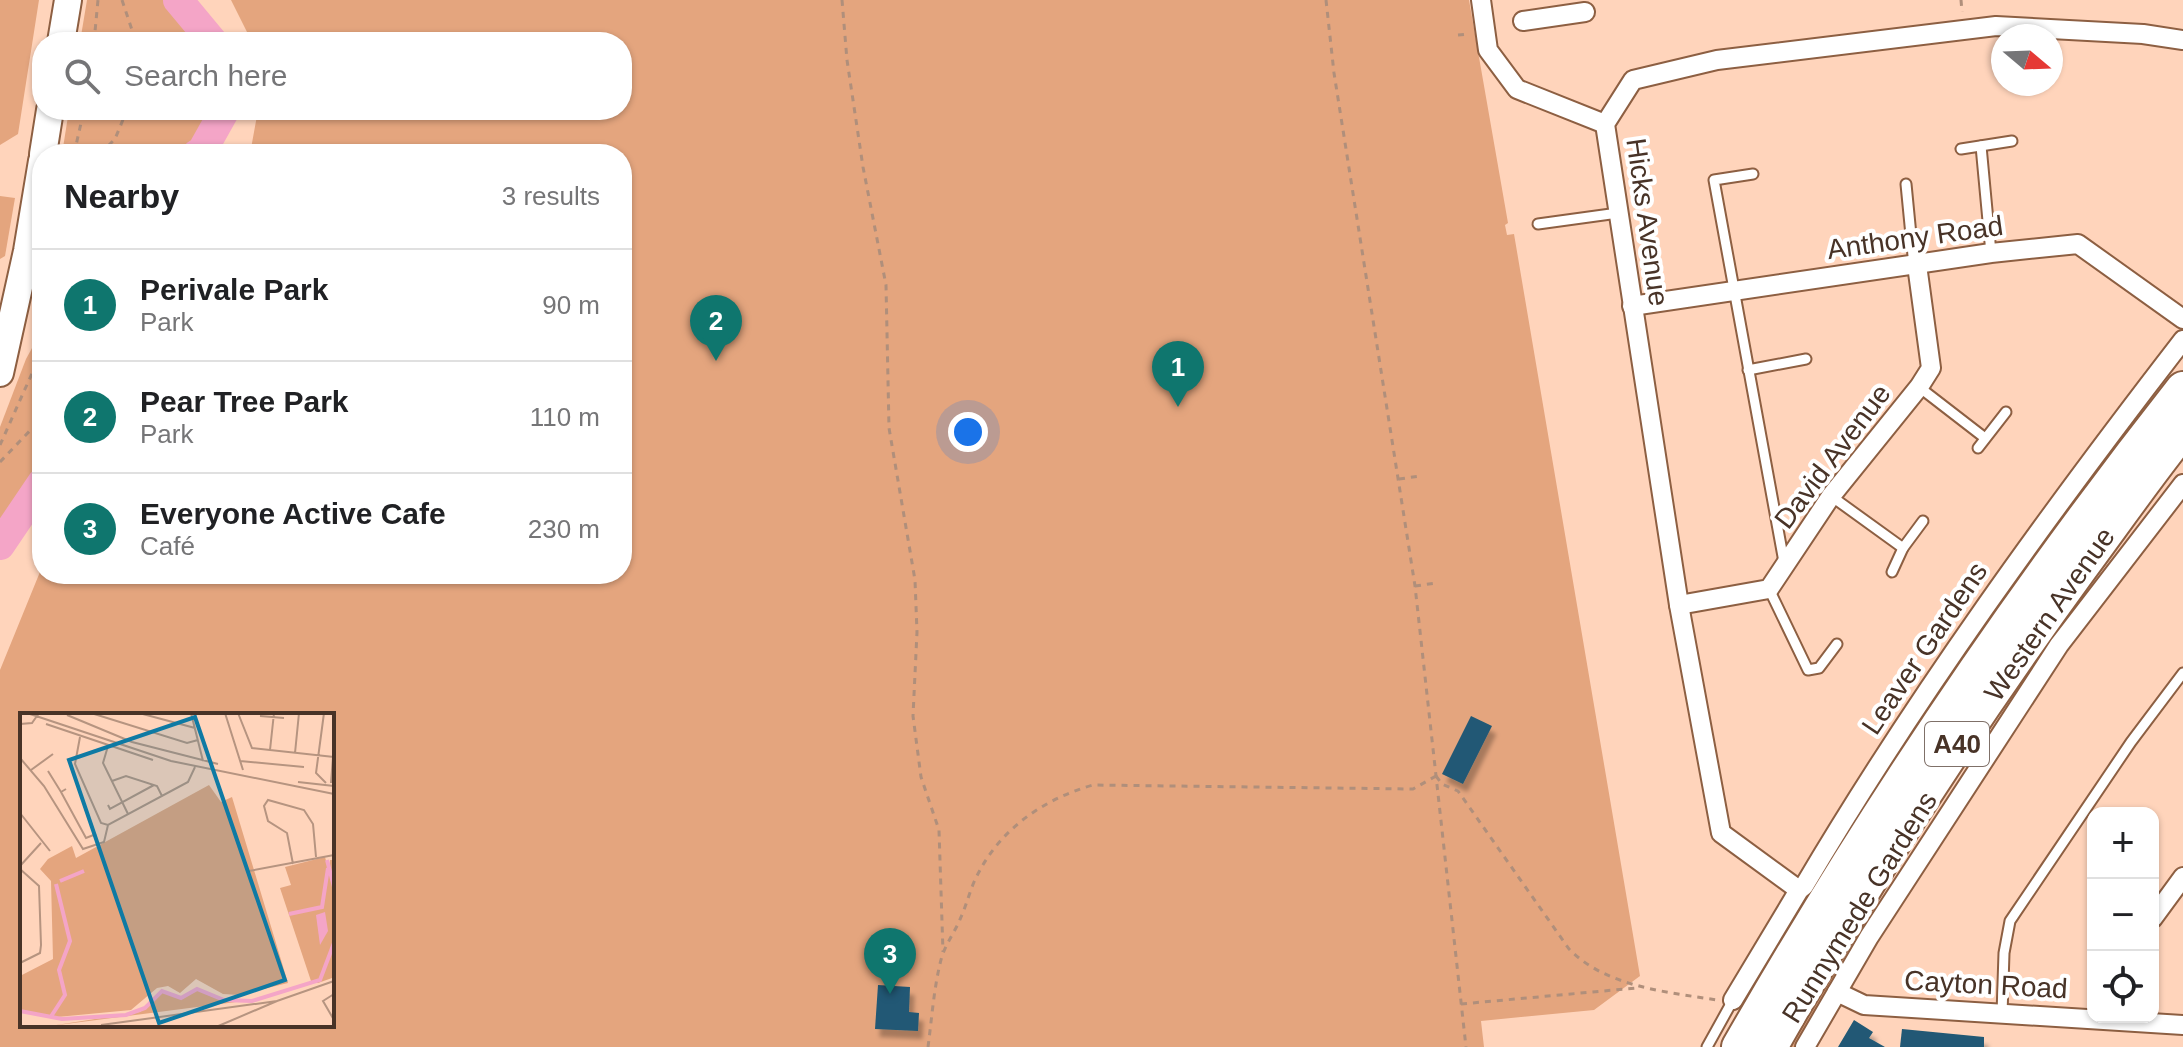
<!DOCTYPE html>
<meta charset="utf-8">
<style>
body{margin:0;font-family:Arial,sans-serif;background:#f6f6f6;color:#202124}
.controls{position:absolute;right:24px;bottom:24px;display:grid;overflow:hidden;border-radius:16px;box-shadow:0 2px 6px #0004}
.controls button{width:72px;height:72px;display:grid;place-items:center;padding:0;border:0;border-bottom:2px solid #e0e0e0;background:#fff;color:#202124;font:40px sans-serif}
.compass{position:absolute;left:1991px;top:24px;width:72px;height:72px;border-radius:50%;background:#fff;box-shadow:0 2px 6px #0004;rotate:109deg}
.you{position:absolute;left:968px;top:432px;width:28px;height:28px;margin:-20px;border:6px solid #fff;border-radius:50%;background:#1a73e8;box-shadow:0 0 0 12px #1a73e833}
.badge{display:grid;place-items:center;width:52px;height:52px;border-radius:50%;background:#0f766e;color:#fff;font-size:26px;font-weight:700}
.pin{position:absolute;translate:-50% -66px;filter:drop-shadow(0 2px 4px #0008)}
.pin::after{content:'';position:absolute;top:42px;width:28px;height:24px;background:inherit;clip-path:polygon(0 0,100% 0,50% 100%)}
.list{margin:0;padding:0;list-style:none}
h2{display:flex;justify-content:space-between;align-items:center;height:104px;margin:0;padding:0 32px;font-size:34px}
h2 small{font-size:26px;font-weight:400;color:#757577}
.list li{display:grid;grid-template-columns:52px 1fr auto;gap:24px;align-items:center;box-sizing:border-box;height:112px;padding:0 32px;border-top:2px solid #e0e0e0}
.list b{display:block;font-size:30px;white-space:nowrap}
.list p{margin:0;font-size:26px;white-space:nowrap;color:#757577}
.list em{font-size:26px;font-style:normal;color:#757577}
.icon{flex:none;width:44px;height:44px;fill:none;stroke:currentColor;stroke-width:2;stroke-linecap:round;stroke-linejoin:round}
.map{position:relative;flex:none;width:2183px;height:1047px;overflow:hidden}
.search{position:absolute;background:#fff;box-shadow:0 2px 6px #0004;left:32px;top:32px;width:600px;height:88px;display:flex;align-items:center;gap:20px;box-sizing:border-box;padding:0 28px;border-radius:32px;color:#757577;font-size:30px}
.panel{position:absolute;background:#fff;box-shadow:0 2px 6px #0004;left:32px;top:144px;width:600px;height:440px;border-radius:32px}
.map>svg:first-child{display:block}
.green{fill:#e4a57e;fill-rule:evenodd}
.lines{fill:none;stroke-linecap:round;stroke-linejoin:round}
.river{stroke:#f4a5c7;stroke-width:30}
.building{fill:#205974;filter:url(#shadow)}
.lane-casing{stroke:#8d5f42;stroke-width:13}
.street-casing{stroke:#8d5f42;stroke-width:22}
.secondary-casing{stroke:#8d5f42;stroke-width:30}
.highway-casing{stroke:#8d5f42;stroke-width:38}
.path{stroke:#b08f7b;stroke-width:3;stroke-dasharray:6 6;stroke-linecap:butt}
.lane{stroke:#fff;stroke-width:9}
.street{stroke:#fff;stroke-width:18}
.secondary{stroke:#fff;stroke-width:26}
.highway{stroke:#fff;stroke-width:34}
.labels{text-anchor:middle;stroke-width:8;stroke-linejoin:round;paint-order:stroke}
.shield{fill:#fff;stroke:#7f7068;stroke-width:2}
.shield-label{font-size:26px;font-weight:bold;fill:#483327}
.street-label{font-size:28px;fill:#483327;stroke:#fff}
.inset-river{fill:none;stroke:#f4a5c7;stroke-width:4}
.inset-road{fill:none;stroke:#b69480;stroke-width:2}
.view{fill:#0e7aa4;fill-opacity:0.15;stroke:#0e7aa4;stroke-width:4}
.inset-edge{fill:none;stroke:#483327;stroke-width:4}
</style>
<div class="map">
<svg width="2183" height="1047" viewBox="0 0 2183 1047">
<defs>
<filter id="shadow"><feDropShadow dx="4.5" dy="8" stdDeviation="2" flood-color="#0004"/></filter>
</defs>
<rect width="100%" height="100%" fill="#ffd4bb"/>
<!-- green -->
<g class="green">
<polygon points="0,0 39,0 18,134 0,145"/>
<polygon points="87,0 166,0 202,42 80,42"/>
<path d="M231,0H1469L1508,223L1505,225L1507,235L1514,234L1640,976L1594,1010L1481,1021L1484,1047H0V670L42,567V574H622V154H250L258,110H622V42H252ZM22,715H332V1025H22Z"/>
<polygon points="69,110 215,110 194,145 182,154 62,154"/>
<polygon points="0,196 15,198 5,256 0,259"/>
<polygon points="42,330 42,464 0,527 0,427 26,359"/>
<polygon points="1833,968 1840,972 1796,1047 1786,1047"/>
</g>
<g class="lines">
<!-- river -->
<g class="river">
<polyline points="178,0 213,42"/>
<polyline points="197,154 202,151 225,110"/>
<polyline points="0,545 42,483"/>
</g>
</g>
<!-- building -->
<g class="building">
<polygon points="1471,716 1492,726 1463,784 1442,774"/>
<polygon points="878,985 910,987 909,1012 919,1013 918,1031 875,1029"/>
<polygon points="1854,1020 1873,1032 1869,1038 1885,1047 1838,1047"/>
<polygon points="1902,1029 1984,1037 1984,1047 1900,1047"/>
</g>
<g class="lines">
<defs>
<g id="lane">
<polyline points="1981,146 1991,253"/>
<polyline points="1961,149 2012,141"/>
<polyline points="1753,174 1714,180 1784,562"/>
<polyline points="1906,184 1914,266"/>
<polyline points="1538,224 1618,213"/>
<polyline points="1748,370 1806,359"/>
<polyline points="1919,387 1985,438"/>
<polyline points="1978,448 2006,412"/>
<polyline points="1831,496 1903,548"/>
<polyline points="1892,572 1903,548 1923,521"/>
<polyline points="1769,589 1808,670 1819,668 1837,644"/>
<polyline points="2002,1014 2004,953 2010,921 2131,742 2183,673"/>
<polyline points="1707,1047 1733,1000"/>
</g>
<g id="street">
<polyline points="1481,0 1488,50 1517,89 1605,124"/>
<polyline points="1523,21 1585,12"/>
<polyline points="1632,306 1991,253 2078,244 2183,319"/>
<polyline points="1679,605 1769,589 1831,496 1919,387 1931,368 1917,265"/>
<polyline points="1799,890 1721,833 1679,605 1605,124 1633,80 1717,60 1996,26 2143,34 2183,40"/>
<polyline points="2153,918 2183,877"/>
<polyline points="1837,992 1864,1005 2183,1025"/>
<path d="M1733,1000L1799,890L1804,886C1917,695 2047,516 2183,340"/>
<polyline points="1805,1047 1869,937 2059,645 2183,484"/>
</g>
<g id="secondary">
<polyline points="61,42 68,0"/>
<polyline points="43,154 50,110"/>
<polyline points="0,373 27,251 42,161"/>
</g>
<g id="highway">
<path d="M1739,1047C1871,817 2019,597 2183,389"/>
<path d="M1770,1047C1864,881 1969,721 2081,567C2115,521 2147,475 2183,430"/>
</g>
</defs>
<!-- lane casing -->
<use href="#lane" class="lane-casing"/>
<!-- street casing -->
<use href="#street" class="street-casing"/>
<!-- secondary casing -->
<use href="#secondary" class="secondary-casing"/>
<!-- highway casing -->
<use href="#highway" class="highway-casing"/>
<!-- path -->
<g class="path">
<polyline points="122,0 136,42"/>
<polyline points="842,0 847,60 863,167 886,285 889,428 915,580 917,632 913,716 921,777 939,830 943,952"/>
<polyline points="1326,0 1334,73 1415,586 1466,1047"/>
<polyline points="1961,0 1962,12"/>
<polyline points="1458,35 1469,34"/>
<polyline points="94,42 98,0"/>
<polyline points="74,154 84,110"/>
<polyline points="100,154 115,139 127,110"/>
<polyline points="0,445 42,351"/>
<polyline points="0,462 42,418"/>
<polyline points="1399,479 1420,476"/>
<polyline points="1415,586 1436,583"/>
<path d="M1436,776L1442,784L1458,791L1569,949C1606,987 1667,992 1717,1000"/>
<polyline points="1461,1004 1636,988"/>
<path d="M928,1047C932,1017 934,985 942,956C947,942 956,930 961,917C966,906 969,894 974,882C997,831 1041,800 1093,785L1413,789L1436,776"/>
</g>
<!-- lane -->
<use href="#lane" class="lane"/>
<!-- street -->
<use href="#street" class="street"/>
<!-- secondary -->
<use href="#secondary" class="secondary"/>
<!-- highway -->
<use href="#highway" class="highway"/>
</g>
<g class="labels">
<!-- shield labels -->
<rect class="shield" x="1925" y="722" width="64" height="44" rx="6"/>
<g class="shield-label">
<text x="1957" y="753">A40</text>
</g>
<!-- street labels -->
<g class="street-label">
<text transform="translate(1648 222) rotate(82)" y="10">Hicks Avenue</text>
<text transform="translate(1915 237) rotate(-8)" y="10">Anthony Road</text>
<text transform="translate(1832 456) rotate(-53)" y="10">David Avenue</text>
<text transform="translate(2049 614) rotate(-55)" y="10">Western Avenue</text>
<text transform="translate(1924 648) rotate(-56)" y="10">Leaver Gardens</text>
<text transform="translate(1859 907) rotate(-58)" y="10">Runnymede Gardens</text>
<text transform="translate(1986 984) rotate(3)" y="10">Cayton Road</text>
</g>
</g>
<!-- overview -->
<g transform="translate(20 713)">
<rect width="314" height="314" fill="#ffd4bb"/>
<path d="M189,72L201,89L212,84L268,270L219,282L203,281L176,266L160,280L148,273L137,275L111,297L37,304L0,297V263L33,246L31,168L20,156L28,146L52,133L56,145ZM305,144L309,159L310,147H314V257L312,265L298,270L291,268L260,175L271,172L265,154ZM177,277L216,289L30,313L120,299L142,279L162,286Z" fill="#e4a57e"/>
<path d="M305,199L308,218L300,232L296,202Z" fill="#f4a5c7"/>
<path class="inset-river" d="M307,147L314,174M40,168L64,158M269,201L302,194L308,155M0,298L42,306L106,302L125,295L142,278L161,285L177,276L204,287L232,288L300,267L314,230M30,305L45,282L39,257L50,228L36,171"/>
<path class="inset-road" d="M7,0L151,48L314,81M71,0L167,30L178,27M119,0L175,15M171,0L183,48M205,0L223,57M218,0L232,35L314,44M304,0L296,60L306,70M47,2L112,29L198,51M240,3L264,5M0,11L12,10L19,0M26,11L133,47M60,24L55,51L81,110L88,112L168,69L175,54M88,33L83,50L108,101M250,37L254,0M275,40L279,0M0,45L24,73L63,136L84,129L88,112M220,48L284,54M11,57L33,41M28,58L41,79L46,76M92,68L106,63L137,73L142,83M278,69L314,73M311,70L313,44M41,79L66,125L76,121M88,92L90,96L134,72M0,100L30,138M273,151L267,120L248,108L244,93L248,87L284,97L293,111L296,144M0,153L21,130M0,156L19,173L21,232L20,240L0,250M229,158L314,142M314,281L303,288L314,307M81,312L257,288L314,268M196,314L257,288"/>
<path class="view" d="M175,4L265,267L139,310L49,47Z"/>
<rect width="314" height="314" class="inset-edge"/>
</g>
</svg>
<div class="controls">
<button>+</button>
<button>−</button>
<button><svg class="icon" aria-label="locate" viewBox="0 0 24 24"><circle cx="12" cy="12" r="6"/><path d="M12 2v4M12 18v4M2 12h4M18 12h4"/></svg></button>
</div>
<svg class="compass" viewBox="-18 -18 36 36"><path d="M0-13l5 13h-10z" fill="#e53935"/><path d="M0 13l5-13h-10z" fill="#757577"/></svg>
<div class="you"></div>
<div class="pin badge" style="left:1178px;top:407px">1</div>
<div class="pin badge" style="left:716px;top:361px">2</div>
<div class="pin badge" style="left:890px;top:994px">3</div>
<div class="search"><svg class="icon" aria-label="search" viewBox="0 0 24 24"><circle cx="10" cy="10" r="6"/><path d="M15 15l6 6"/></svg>Search here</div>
<section class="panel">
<h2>Nearby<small>3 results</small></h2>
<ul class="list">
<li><span class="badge">1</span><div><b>Perivale Park</b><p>Park</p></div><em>90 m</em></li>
<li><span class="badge">2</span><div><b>Pear Tree Park</b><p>Park</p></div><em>110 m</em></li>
<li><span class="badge">3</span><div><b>Everyone Active Cafe</b><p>Café</p></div><em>230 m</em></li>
</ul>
</section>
</div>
